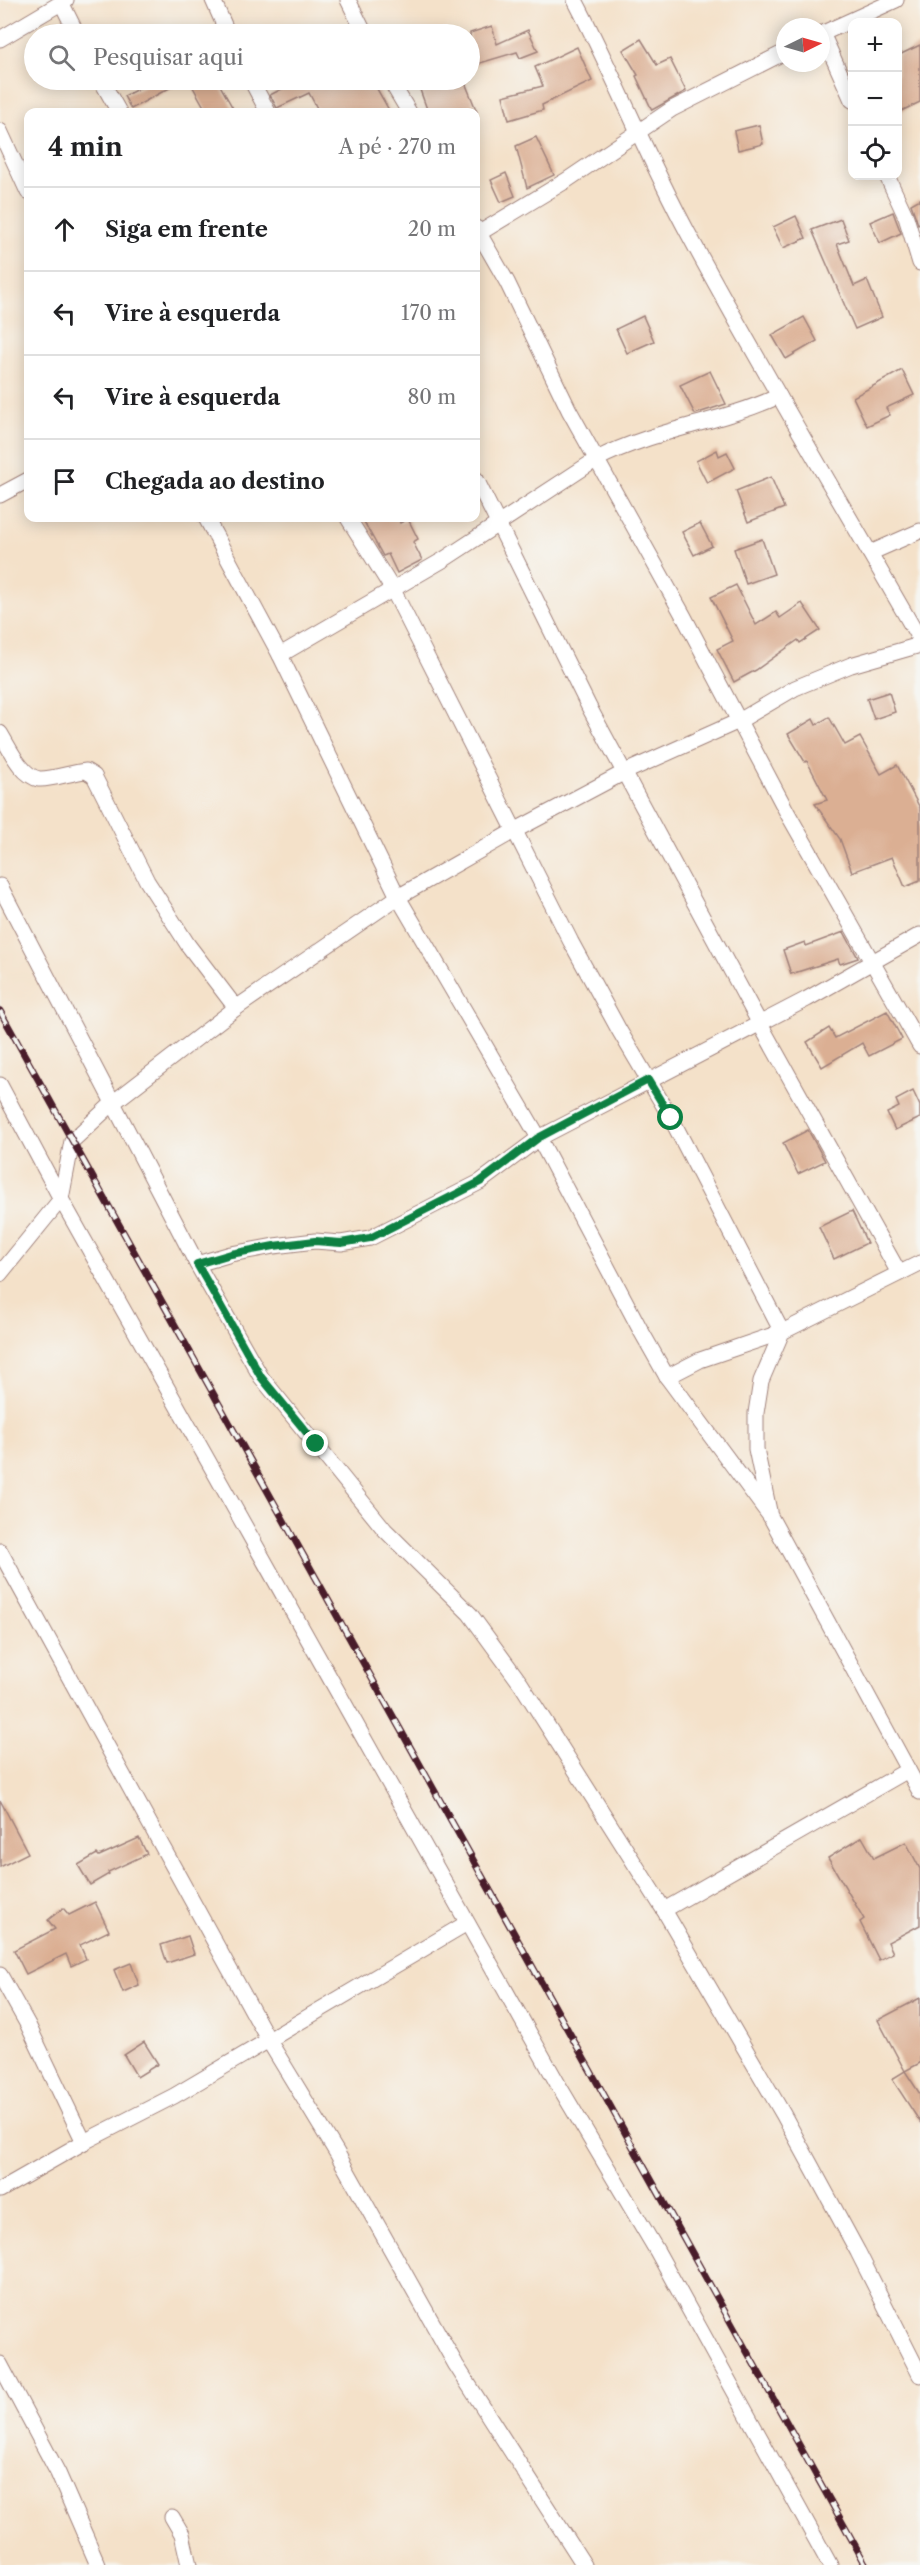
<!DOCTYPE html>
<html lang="pt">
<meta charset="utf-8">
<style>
body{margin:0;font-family:"Libre Caslon Text",serif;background:#f6f6f6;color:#202124}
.controls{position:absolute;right:18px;top:18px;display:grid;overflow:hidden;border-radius:12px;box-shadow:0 3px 15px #0003}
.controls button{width:54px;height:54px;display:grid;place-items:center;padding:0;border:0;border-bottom:2px solid #e0e0e0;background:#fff;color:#202124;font:30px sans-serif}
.compass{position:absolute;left:776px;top:18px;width:54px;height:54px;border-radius:50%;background:#fff;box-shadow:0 3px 15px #0003;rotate:85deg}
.stop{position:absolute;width:18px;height:18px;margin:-14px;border:4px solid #0b8043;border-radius:50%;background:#fff}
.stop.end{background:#0b8043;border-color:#fff;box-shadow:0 2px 6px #0008}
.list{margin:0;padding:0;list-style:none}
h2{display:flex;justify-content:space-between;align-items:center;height:78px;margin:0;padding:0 24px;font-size:26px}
h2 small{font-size:20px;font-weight:400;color:#757577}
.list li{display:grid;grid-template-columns:39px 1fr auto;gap:18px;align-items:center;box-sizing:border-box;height:84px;padding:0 24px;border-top:2px solid #e0e0e0}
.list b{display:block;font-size:22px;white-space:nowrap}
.list em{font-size:20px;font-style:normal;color:#757577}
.icon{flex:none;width:33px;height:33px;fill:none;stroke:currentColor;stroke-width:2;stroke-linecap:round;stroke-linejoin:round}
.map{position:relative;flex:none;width:920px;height:2565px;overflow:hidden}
.search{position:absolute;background:#fff;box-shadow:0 3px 15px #0003;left:24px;top:24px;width:456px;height:66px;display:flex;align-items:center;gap:15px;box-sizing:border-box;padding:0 21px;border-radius:33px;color:#757577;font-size:22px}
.panel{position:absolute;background:#fff;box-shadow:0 3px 15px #0003;left:24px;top:108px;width:456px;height:414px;border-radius:12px}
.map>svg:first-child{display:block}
.building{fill:#dbaf93}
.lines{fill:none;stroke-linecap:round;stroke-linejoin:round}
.minor-casing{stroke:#9f807a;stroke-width:17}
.minor{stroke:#fff;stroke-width:15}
.rail-casing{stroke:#4a1f2b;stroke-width:7}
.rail{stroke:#f6f6f2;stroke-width:4.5;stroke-dasharray:14;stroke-linecap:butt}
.route{stroke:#0b8043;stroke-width:8}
</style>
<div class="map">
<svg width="920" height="2565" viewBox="0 0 920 2565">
<rect width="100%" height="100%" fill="#f6f6f2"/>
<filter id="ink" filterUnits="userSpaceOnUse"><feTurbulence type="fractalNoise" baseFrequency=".0167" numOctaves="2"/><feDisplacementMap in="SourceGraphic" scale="12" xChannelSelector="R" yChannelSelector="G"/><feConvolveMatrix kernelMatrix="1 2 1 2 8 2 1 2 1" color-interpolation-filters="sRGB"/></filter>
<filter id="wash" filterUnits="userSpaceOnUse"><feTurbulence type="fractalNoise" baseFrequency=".008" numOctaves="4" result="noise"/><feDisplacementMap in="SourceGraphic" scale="24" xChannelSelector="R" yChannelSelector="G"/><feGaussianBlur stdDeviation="1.35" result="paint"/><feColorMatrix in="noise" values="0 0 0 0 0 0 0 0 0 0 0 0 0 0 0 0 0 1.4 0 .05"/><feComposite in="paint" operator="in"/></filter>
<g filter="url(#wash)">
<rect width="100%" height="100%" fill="#f4e1c9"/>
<g id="blocks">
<!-- building -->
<g class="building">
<polygon points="492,26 497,44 528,30 538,51 520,58 517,52 470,66 470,33"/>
<polygon points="641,39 657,65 670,59 686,91 652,110 636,76 638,75 623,50"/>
<polygon points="920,45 920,102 897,113 897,56"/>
<polygon points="577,47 592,81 542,105 543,110 509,120 503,96 543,86 535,67"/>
<polygon points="155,80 184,80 131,109 124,96"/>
<polygon points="189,80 217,80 235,112 207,112"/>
<polygon points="299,80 372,80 390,112 319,112 309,93 277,108 270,95"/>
<polygon points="439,80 464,80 477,112 428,112 419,87"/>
<polygon points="759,125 763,144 738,150 734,131"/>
<polygon points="536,137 554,175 527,188 516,146"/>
<polygon points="506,173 515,196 501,202 491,180"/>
<polygon points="920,199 920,223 918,224 911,204"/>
<polygon points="893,212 901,233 880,243 870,222"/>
<polygon points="796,216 806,238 783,248 773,227"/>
<polygon points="841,219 849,240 837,244 854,286 867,280 882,317 855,329 812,230"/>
<polygon points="643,316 654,341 627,353 616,329"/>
<polygon points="804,317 817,341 786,359 772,335"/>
<polygon points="902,370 914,395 886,408 890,415 867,426 853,397"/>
<polygon points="710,371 726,404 695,414 680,385"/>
<polygon points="717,450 719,456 727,452 735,468 707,483 696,461"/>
<polygon points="771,477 784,508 748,522 736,491"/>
<polygon points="362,518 398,518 400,523 408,519 418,539 413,542 422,560 397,573 388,554 383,556"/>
<polygon points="700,523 712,546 694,555 682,532"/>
<polygon points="762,539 774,574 746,584 734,549"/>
<polygon points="736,585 756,625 776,612 780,618 802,603 820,630 800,643 798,640 756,670 734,682 717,649 733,641 711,597"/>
<polygon points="889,692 895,712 874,719 867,699"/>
<polygon points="829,717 845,745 860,737 881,774 897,765 920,808 920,881 905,887 892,857 852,872 840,839 815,804 827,800 807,761 805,762 788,734 813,719 816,725"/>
<polygon points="844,932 858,958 840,964 838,959 791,974 783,950 805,942 806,946"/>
<polygon points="887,1011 902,1039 869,1056 862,1043 822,1067 807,1042 829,1028 835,1038"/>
<polygon points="913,1091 920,1106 920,1118 895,1130 887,1113 899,1107 896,1100"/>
<polygon points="808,1130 825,1161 798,1174 783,1143"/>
<polygon points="852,1211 867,1243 834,1259 819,1227"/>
<polygon points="0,1800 28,1853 0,1867"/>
<polygon points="862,1837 874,1858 906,1842 920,1869 920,1925 888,1942 893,1953 879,1960 860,1922 864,1919 828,1858"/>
<polygon points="139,1838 147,1854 108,1872 109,1874 90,1885 78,1865 97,1854 99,1856"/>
<polygon points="95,1902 109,1931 80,1945 86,1959 71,1966 66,1954 26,1974 14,1950 55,1929 48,1920 63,1908 69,1915"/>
<polygon points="188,1936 194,1954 167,1963 161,1945"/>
<polygon points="131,1963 139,1985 123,1992 114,1970"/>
<polygon points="920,1998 920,2063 905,2071 878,2020"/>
<polygon points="144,2042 158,2064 137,2077 124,2055"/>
<polygon points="905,2071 920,2094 920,2122 892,2079"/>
</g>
</g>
</g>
<g filter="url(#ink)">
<use href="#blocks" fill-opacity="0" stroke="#9f807a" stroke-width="1.5"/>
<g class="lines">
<defs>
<g id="minor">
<polyline points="213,0 228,34"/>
<polyline points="348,0 365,34"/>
<path d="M575,0C615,77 647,157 688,233C762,371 843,505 920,640"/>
<polyline points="61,2 77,34"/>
<polyline points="822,33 852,100"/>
<polyline points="821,34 896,0"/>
<polyline points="0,39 66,0"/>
<polyline points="101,80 119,112"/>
<polyline points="251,80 268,112"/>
<polyline points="390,80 409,112"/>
<polyline points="0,131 28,192"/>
<polyline points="887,176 906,217 920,263"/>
<polyline points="476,228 507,282 569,410 683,615 788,814 920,1046"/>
<polyline points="476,235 567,180 672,109 785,52"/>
<polyline points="476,479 589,707 760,1024 899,1273"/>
<polyline points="0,495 28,480"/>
<polyline points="206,518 280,655 398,897 539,1138 641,1331 667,1377 770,1516 920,1792"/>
<polyline points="348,518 393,590 571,942 619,1030 671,1118 782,1332 700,1360 667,1377"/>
<polyline points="870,553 920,531"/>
<path d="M280,655L443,560L597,459C655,429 721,423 779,396"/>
<path d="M0,733C9,747 21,776 39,779C51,780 73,772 86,771L94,776L147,881L188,945L236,1008"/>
<polyline points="0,886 197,1264 261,1377 385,1530 470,1614 521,1684 664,1910 783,2114 858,2252 920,2375"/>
<polyline points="0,1085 61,1199 559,2086 657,2251 830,2565"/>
<polyline points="197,1264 231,1254 274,1246 315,1241 341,1243 370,1238 480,1182 539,1138 807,999 920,935"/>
<polyline points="0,1274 61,1199 72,1141 114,1102 236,1008 398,897 514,831 625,772 739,721 795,688 851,665 920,645"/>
<polyline points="769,1511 756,1449 756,1413 761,1381 782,1332 920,1263"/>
<polyline points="0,1551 269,2041 337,2153 456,2365 584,2565"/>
<polyline points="664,1910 908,1770"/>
<polyline points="0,1975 28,2025 84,2142"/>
<polyline points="0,2190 84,2142 174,2096 467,1923"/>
<polyline points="0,2364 58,2473 98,2565"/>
<polyline points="172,2517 182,2534 189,2565"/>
</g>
</defs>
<!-- minor casing -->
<use href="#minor" class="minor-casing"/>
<!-- minor -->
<use href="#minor" class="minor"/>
<defs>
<polyline id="rail" points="0,1011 866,2565"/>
</defs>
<!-- rail casing -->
<use href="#rail" class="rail-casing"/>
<!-- rail -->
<use href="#rail" class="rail"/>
</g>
</g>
<g class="lines" filter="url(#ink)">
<!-- route -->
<polyline class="route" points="316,1444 261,1377 197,1264 231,1254 274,1246 315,1241 341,1243 370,1238 480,1182 538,1138 648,1080 671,1118"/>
</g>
</svg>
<div class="controls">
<button>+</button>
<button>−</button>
<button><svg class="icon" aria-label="locate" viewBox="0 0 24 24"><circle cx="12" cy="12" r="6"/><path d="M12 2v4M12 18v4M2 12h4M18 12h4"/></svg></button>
</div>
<svg class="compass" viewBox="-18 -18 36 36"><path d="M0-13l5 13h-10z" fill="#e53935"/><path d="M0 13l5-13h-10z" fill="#757577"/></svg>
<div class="stop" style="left:671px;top:1118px"></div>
<div class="stop end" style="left:316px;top:1444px"></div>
<div class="search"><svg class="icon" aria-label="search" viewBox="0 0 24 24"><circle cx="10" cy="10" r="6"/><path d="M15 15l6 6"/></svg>Pesquisar aqui</div>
<section class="panel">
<h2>4 min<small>A pé · 270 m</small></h2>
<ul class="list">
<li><svg class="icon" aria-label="ahead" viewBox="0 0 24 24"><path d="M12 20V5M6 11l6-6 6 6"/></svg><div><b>Siga em frente</b></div><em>20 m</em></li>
<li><svg class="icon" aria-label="left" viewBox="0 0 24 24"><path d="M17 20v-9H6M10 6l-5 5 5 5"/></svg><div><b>Vire à esquerda</b></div><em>170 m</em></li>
<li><svg class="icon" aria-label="left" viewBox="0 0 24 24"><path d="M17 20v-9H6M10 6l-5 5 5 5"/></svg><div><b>Vire à esquerda</b></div><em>80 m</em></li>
<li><svg class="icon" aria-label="arrive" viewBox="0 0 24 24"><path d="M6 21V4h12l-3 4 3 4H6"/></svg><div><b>Chegada ao destino</b></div></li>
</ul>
</section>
</div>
